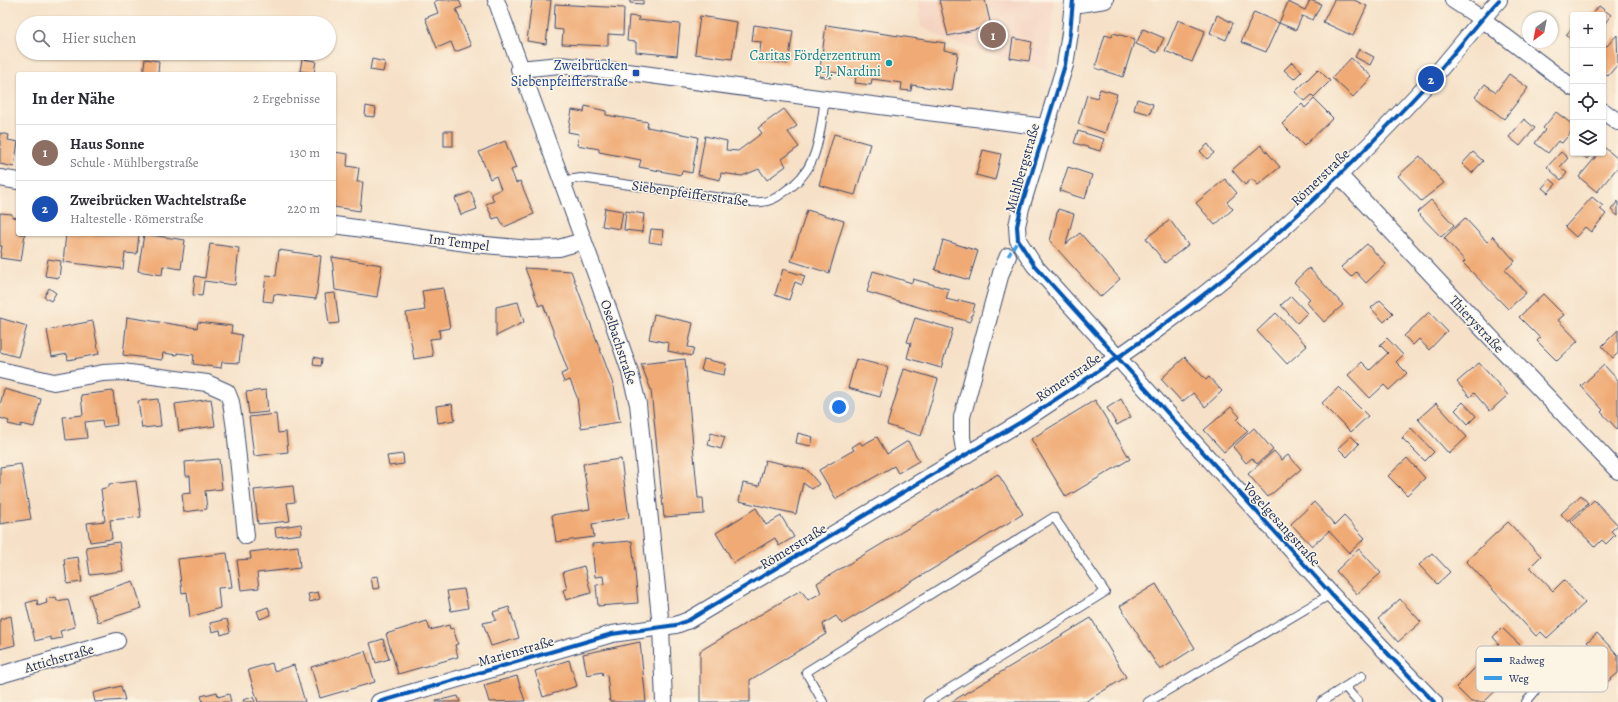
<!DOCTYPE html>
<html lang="de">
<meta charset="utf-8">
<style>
body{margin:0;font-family:Alegreya,serif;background:#f2f2f3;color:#2b2b33}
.controls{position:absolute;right:12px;top:12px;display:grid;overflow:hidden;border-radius:4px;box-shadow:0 1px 3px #0004}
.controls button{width:36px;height:36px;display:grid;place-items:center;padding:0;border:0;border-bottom:1px solid #e1e1e2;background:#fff;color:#2b2b33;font:20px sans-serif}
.compass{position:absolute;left:1522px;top:12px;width:36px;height:36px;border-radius:50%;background:#fff;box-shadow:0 1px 3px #0004;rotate:212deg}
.you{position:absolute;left:839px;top:407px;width:14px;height:14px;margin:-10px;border:3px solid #fff;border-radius:50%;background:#1a73e8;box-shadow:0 0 0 6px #1a73e833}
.badge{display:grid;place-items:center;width:26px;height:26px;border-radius:50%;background:#b5179e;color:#fff;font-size:13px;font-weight:700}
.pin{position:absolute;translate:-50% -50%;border:2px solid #fff;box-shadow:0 1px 4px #0006}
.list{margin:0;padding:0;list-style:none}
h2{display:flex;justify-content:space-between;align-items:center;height:52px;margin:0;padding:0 16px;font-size:17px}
h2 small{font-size:13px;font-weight:400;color:#7c7c81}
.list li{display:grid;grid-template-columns:26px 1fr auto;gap:12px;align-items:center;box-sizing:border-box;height:56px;padding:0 16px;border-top:1px solid #e1e1e2}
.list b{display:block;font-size:15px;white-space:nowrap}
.list p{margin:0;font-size:13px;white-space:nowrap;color:#7c7c81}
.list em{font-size:13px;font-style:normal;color:#7c7c81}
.icon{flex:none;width:22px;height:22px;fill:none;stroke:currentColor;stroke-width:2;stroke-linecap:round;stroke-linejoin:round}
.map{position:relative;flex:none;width:1618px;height:702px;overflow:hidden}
.search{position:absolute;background:#fff;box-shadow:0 1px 3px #0004;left:16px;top:16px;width:320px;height:44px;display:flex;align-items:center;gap:10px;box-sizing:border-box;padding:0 14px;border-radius:22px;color:#7c7c81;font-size:15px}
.panel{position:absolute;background:#fff;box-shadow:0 1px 3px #0004;left:16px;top:72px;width:320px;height:164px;border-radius:4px}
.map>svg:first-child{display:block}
.built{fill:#f5d3c1}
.building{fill:#f0aa74}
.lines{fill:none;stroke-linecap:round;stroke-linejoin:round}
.service-casing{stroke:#3c4a6e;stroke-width:10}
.minor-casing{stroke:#3c4a6e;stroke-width:18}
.service{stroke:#fff;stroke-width:8}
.minor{stroke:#fff;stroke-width:16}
.quiet{stroke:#3b9de6;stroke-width:3;stroke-dasharray:6 3;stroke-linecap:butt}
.cycleway-casing{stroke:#fcf5e5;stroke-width:6}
.cycleway{stroke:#0057b8;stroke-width:4}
.culture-dot{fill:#0f9aa8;stroke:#fcf5e5;stroke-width:1.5}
.transit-dot{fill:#1a4fb4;stroke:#fcf5e5;stroke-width:1.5}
.labels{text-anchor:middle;stroke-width:3;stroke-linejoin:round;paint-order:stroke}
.culture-label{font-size:14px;fill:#0d838f;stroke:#fcf5e5;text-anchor:end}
.transit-label{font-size:14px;fill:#164399;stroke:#fcf5e5;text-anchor:end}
.street-label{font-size:14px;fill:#1b2f5e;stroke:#fcf5e5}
.key{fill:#fcf5e5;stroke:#b8babc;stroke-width:1}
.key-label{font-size:11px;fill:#1b2f5e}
</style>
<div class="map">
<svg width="1618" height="702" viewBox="0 0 1618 702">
<rect width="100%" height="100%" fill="#fcf5e5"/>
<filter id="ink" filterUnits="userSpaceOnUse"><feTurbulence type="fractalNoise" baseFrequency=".025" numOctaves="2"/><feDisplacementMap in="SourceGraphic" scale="8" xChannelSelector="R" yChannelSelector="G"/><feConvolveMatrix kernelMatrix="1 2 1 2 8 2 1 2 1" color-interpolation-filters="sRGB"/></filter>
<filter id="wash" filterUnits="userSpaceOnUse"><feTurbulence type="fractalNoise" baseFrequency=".012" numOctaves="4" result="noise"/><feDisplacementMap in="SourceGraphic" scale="16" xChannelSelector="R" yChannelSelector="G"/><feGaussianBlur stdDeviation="0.9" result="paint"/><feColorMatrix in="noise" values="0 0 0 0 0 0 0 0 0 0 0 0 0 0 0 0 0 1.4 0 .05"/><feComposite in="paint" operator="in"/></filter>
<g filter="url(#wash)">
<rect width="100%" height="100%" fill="#f6e1c8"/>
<!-- built -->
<polygon class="built" points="918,0 1054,0 1048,70 950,42 921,27"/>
<g id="blocks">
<!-- building -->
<g class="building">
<polygon points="438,0 459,0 462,7 456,9 471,46 455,52 451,42 437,48 425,18 438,13 434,2"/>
<polygon points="532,0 551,0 546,44 527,41"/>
<polygon points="630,0 643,0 643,4 630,3"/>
<polygon points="939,0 985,0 991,26 948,36"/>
<polygon points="1310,0 1321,4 1313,20 1302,16 1296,30 1279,23 1288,2 1305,10"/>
<polygon points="1334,0 1354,0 1367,6 1353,36 1323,22"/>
<polygon points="555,4 624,8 623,35 608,34 608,46 562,44 563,30 554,29"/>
<polygon points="1599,6 1611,15 1603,26 1603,15 1592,15"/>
<polygon points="1254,12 1279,23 1266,52 1241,42"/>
<polygon points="1217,15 1233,23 1226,40 1210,33"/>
<polygon points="629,16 639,17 638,20 680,24 677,56 636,52 636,42 627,41"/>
<polygon points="700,16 737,22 732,59 695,54"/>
<polygon points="1178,20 1205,31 1192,62 1165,51"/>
<polygon points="754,25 793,31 788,64 759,60 761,42 752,41"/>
<polygon points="826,25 945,43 944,50 958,53 952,91 912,85 911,91 901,90 902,83 872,79 871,85 855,83 856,76 832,72 831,78 819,76"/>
<polygon points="1572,28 1573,29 1573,41 1566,35"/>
<polygon points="1143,29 1164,38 1157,53 1136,44"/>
<polygon points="1113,33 1135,39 1123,77 1095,68 1105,35 1112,37"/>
<polygon points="1617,35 1618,64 1608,76 1603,72 1603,47 1605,45 1607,46"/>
<polygon points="1013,38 1032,42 1029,61 1010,58"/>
<polygon points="1359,49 1374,57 1370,65 1355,57"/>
<polygon points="1351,58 1372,77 1353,97 1332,78"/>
<polygon points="145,59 159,61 158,74 143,74"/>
<polygon points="302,59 316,61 314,73 300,71"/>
<polygon points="372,59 385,62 383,72 370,70"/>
<polygon points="1292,62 1302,71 1294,79 1284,70"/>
<polygon points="1318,69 1330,81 1314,97 1312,95 1305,101 1295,92"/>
<polygon points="1509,74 1528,88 1504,119 1475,97 1485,84 1496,92"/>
<polygon points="1100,89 1117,94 1105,133 1078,124 1087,95 1097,98"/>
<polygon points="1137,99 1153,104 1150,114 1134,110"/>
<polygon points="1314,99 1333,118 1304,146 1282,124 1302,104 1305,108"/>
<polygon points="366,106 376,108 375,117 365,116"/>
<polygon points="585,106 606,111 606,115 648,122 647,127 698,137 692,173 682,171 681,175 639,167 641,160 599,152 599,149 577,145 579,134 568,132 572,110 584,112"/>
<polygon points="784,109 797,126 788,132 799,147 782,159 786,166 767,180 759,169 742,176 721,173 720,180 698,175 705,136 727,141 726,150 738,151 762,133 758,128"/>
<polygon points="1556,112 1573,125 1573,130 1562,143 1558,141 1548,153 1535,143 1545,130 1543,128"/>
<polygon points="1524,119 1535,128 1520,146 1509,137"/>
<rect x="444" y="131" width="9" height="15"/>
<polygon points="1078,131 1104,139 1100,151 1074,143"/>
<polygon points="0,133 9,135 8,140 18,142 14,167 0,164"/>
<polygon points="834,134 870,144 855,195 819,185"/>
<polygon points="505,141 516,168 511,170 516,183 520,181 534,214 504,227 499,217 493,219 486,204 494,201 491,194 501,189 496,176 490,179 479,152"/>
<polygon points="1208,144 1214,153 1207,159 1200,151"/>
<polygon points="1261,145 1280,167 1258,185 1252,179 1245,185 1232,170"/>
<polygon points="1604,147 1618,159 1618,167 1597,192 1579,177 1599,153 1603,153"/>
<polygon points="983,150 1001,154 995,180 976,175"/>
<polygon points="334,152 348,154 347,166 359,168 357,182 363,182 360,211 334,207"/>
<polygon points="1473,152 1483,161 1472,173 1462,164"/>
<polygon points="1561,152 1568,158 1560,167 1567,173 1561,180 1547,167"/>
<polygon points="1580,153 1592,153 1587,159"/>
<polygon points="1420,156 1444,183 1421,201 1398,176"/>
<polygon points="1068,167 1092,175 1085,199 1060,191"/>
<polygon points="1225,179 1237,193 1227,202 1233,209 1215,225 1196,203"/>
<polygon points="1550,179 1556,184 1548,193 1542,188"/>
<polygon points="471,192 477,209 461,215 455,198"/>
<polygon points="1592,197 1603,206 1600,209 1606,214 1591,232 1585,227 1576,237 1565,227"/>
<polygon points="1431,200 1454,225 1441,237 1417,212"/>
<polygon points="1618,201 1618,216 1611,210"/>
<polygon points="605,208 623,211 620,229 602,226"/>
<polygon points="1058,209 1074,214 1066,244 1080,233 1120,279 1100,297 1050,241"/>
<polygon points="807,210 844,221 829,273 791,261"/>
<polygon points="626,211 644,214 642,232 624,230"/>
<polygon points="0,213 12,214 12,217 18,218 18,234 25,234 21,261 0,258 2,246 0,246"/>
<polygon points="1465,218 1487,242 1493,236 1515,261 1505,270 1526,293 1508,309 1463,263 1465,261 1444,238"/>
<polygon points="1170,220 1188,245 1165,263 1146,238"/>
<polygon points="651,229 663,230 662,244 649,242"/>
<polygon points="66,234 139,234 137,254 125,253 123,269 63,262"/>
<polygon points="144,234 185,240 181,269 163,266 162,275 138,271"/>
<polygon points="943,240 978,251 969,280 935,270"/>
<polygon points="210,244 239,248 235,285 204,281 202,296 193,295 195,276 205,278"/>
<polygon points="1367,244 1386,264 1366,283 1356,272 1351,277 1341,267"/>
<polygon points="279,250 321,256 316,299 274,294 273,302 263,301 266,275 276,276"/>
<polygon points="332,257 382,265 377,297 335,290"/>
<polygon points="48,259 61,261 59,278 45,276"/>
<polygon points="525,268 571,271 614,387 620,422 581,428 577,397 570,380 564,382 561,374 568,371 543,304 539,306"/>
<polygon points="1309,268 1343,305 1324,322 1306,302 1310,299 1294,282"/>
<polygon points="783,269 805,276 802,285 795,282 789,300 775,295"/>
<polygon points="873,271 912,283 913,279 949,289 946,299 958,302 959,300 975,304 970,322 867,292"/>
<polygon points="49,288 56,293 51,301 44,297"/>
<polygon points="443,288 450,328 439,330 440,338 430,339 433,356 414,359 406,313 425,310 422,291"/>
<polygon points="335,293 339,323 329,324 325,294"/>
<polygon points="1543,294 1564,315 1558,320 1578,341 1557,361 1537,341 1540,338 1519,317"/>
<polygon points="1291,296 1307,313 1297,323 1281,305"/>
<polygon points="1380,300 1393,313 1384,322 1371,308"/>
<polygon points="518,302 524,322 496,336 496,307"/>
<polygon points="1429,312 1447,331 1429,350 1419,339 1413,345 1404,336"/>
<polygon points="1276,313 1307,346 1287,364 1257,331"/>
<polygon points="654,314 693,323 688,347 694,348 692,356 668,351 669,343 649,339"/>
<polygon points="127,317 197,328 198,322 232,326 231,333 242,335 239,363 222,362 221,368 193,364 194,355 177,353 177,355 163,353 162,360 123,355"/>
<polygon points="0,318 27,326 18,357 0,352"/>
<polygon points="915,318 953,329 941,368 907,358 911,343 907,342"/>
<polygon points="93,321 99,354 68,360 67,354 52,357 47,330"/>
<polygon points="1618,330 1618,353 1613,358 1602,346"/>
<polygon points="1387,338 1403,355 1396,362 1407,373 1389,390 1384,385 1370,398 1348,375 1362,362 1370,370 1388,353 1380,345"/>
<polygon points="314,357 322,359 321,366 313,365"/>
<polygon points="1185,357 1206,380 1209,377 1222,391 1205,407 1193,393 1182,402 1161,379"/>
<polygon points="685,359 698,498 703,498 704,514 664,517 651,390 641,364"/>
<polygon points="704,359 726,364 724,375 701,370"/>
<polygon points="856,359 888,367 880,397 848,388"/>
<polygon points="1479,363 1508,395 1490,411 1474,393 1470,397 1457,382"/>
<polygon points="1604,365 1618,380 1618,430 1601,412 1603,410 1581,386"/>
<polygon points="904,369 938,379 921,436 887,425"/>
<polygon points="1339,387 1368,416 1351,432 1322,403"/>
<polygon points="4,389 41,399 34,427 21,424 21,427 8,424 9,421 0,418 0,405"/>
<polygon points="266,390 268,412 249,414 246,392"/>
<polygon points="113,391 117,425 103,427 102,420 85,422 87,438 66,440 63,417 83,415 81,395"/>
<polygon points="158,399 161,426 142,428 138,401"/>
<polygon points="211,399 215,426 179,431 175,404"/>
<polygon points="1121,399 1131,417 1117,425 1107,408"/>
<polygon points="1095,400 1130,459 1066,497 1031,439"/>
<polygon points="1463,402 1476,416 1468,424 1455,410"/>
<polygon points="1436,403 1467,437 1449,454 1418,419"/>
<polygon points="452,404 455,420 438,423 436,406"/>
<polygon points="1231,407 1240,417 1237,420 1248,431 1224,452 1204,430"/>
<polygon points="276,414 278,433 286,432 288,452 254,456 249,417"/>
<polygon points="1254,428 1273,450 1257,464 1252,458 1246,463 1233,447"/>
<polygon points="1411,428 1434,452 1425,461 1402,438"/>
<polygon points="711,433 725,437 721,449 708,445"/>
<polygon points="798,433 813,437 811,446 796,443"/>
<polygon points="1351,436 1359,444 1347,457 1338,448"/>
<polygon points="877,437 887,454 908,441 919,461 898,473 894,466 836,499 819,470 854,450 852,447 860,442 862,445"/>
<polygon points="1274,451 1282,460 1288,455 1301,469 1268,497 1248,474"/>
<polygon points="403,454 404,464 389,466 387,456"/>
<polygon points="1407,458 1425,478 1407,495 1388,476"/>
<polygon points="219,459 222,489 205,491 207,509 184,512 182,494 191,493 190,476 186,476 185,462"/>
<polygon points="621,459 629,518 592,524 594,537 556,542 552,515 590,509 583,464"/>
<polygon points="765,460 806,469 819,484 812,489 803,483 796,514 739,501 743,483 759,486"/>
<polygon points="21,464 31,519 0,524 0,467"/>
<polygon points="998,474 1023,514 842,624 836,616 823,624 826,634 750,680 750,702 700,702 700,651 801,590 808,600 821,593 817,583"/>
<polygon points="136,481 141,517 110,520 112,539 90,542 87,523 105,521 101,489 109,487 109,484"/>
<polygon points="293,486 295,502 287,503 290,521 258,524 254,490"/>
<polygon points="1581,495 1588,503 1568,522 1561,514"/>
<polygon points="1594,500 1618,525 1611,531 1615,535 1606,544 1602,540 1595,547 1571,522"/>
<polygon points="1314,502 1335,525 1344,516 1365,538 1349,553 1329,531 1312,546 1291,524"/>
<polygon points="756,508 766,525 781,516 794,537 779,546 775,538 734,563 716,533"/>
<polygon points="1508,522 1541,556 1530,567 1553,591 1564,580 1585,603 1547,638 1541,632 1536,636 1466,561"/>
<polygon points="301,524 302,534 276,537 275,528"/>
<polygon points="632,541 638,603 598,606 596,585 604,584 603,576 595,577 592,544"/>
<polygon points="119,542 123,571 90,575 86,547"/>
<polygon points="298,546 300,568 257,573 259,588 241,590 237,560 251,559 250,552"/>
<polygon points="1359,549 1381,573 1357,594 1336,571"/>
<polygon points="227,553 232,587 218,588 220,608 190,617 187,592 182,593 178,559"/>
<polygon points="1432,553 1450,572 1437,584 1419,565"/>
<polygon points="78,557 82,582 67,584 64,559"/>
<polygon points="584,566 591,593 566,600 563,590 567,589 563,572"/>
<polygon points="378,576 380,588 373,589 371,577"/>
<polygon points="133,581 142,608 98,622 89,595"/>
<polygon points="1156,584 1195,648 1160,670 1120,606"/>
<polygon points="464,589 468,608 451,611 447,591"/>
<polygon points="318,592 320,599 310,602 308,594"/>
<polygon points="56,597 57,601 68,599 75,627 60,631 62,638 51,640 51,637 35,641 26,603 37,600 38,606 47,603 46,599"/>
<polygon points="1400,599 1421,622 1398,642 1378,619"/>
<polygon points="268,607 271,615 260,619 257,611"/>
<polygon points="509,607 519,638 491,646 483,623 496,620 493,612"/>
<polygon points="11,616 15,645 0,649 0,619"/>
<polygon points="1091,618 1126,677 1085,702 951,702"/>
<polygon points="227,619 230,632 221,635 220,630 212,632 210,623"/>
<polygon points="427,621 430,630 449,625 450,629 453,628 458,644 455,645 458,657 398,674 386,634"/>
<polygon points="1502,628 1522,647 1512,657 1521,666 1484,702 1471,702 1456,687 1499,644 1493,637"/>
<polygon points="1597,633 1618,655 1618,673 1606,683 1587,662 1597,653 1587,642"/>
<polygon points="383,639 389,659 376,663 370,643"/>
<polygon points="640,642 646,702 610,702 607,675 603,676 602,672 587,675 583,654"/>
<polygon points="365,651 375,682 320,698 311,667"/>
<polygon points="569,660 577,686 543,697 535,671"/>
<polygon points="272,663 274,671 294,665 305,702 258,702 248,670"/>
<polygon points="517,676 525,701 489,702 484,685"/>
<polygon points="121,686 125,700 95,702 93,693"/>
<polygon points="217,692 218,697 229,694 231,702 203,702 201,696"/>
<polygon points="458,696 460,702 436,702 436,701"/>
<polygon points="253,697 255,702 244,702 243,700"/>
</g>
</g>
</g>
<g filter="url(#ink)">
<use href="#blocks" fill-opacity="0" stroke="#3c4a6e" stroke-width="1"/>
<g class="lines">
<defs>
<g id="service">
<path d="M560,181L581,178L743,201C749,202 755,203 761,202C769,202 778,197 784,192C819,170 819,137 825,99"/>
<polyline points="1345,687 1358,702"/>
<polyline points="823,702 806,672 1054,517 1105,592 928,702"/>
<polyline points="1148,702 1331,594"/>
<polyline points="1321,702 1362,676"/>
<polyline points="1526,702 1538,688"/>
</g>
<g id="minor">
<polyline points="496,0 608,308 629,369 638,404 661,627 664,702"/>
<polyline points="1073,0 1070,33 1065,65 1021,208 1017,226 1018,240 1034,265 1331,594 1434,702"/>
<polyline points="1453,0 1482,19 1573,88"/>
<polyline points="1073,5 1105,0"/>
<polyline points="519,69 560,65 636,73 825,99 1045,127"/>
<polyline points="1603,111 1618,122"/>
<polyline points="1339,175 1477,323 1618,471"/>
<polyline points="0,178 18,181"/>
<polyline points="334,225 474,244 530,249 559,248 583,241"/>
<polyline points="0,370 54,382 103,373 122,372 207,383 227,392 231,402 235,429 246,536"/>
<polyline points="965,456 962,437 962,417 1001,273 1008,256"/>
<polyline points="0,675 117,641"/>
<path d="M379,702L612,634L676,625L689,620L1021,422C1112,363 1203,301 1282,229C1334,182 1383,132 1430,81C1454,54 1475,26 1499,0"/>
</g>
</defs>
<!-- service casing -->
<use href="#service" class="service-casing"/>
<!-- minor casing -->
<use href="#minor" class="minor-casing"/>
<!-- service -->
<use href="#service" class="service"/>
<!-- minor -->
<use href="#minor" class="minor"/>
<!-- quiet -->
<polyline class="quiet" points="1008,256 1018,240"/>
<defs>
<g id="cycleway">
<polyline points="1073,0 1070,33 1065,65 1021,208 1017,226 1018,240 1034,265 1331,594 1434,702"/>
<path d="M379,702L612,634L676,625L689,620L1021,422C1112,363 1203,301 1282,229C1334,182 1383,132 1430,81C1454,54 1475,26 1499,0"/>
</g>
</defs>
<!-- cycleway casing -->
<use href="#cycleway" class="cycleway-casing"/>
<!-- cycleway -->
<use href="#cycleway" class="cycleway"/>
</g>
</g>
<!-- markers -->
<circle class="culture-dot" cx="889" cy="63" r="4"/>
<rect class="transit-dot" x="632" y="69" width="8" height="8" rx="2"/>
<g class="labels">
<!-- culture labels -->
<g class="culture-label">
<text x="881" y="60">Caritas Förderzentrum<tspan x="881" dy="16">P-J. Nardini</tspan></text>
</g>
<!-- transit labels -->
<g class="transit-label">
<text x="628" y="70">Zweibrücken<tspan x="628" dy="16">Siebenpfeifferstraße</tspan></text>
</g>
<!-- street labels -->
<g class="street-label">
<text transform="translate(1022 168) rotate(-74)" y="5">Mühlbergstraße</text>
<text transform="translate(1320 177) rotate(-44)" y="5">Römerstraße</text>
<text transform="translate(690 193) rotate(8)" y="5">Siebenpfeifferstraße</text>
<text transform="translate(459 242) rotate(7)" y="5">Im Tempel</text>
<text transform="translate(1477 324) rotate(47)" y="5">Thierystraße</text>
<text transform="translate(619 342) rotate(72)" y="5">Oselbachstraße</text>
<text transform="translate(1068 377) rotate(-34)" y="5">Römerstraße</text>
<text transform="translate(1282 524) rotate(48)" y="5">Vogelgesangstraße</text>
<text transform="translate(793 546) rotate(-31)" y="5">Römerstraße</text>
<text transform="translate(516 651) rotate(-16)" y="5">Marienstraße</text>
<text transform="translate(59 658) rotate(-16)" y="5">Attichstraße</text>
</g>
</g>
<!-- legend -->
<rect x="1476" y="646" width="132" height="46" rx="6" class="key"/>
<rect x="1484" y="658" width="18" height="4" fill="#0057b8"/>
<rect x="1484" y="676" width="18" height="4" fill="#3b9de6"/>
<g class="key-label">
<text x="1509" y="664">Radweg</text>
<text x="1509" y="682">Weg</text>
</g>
</svg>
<div class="controls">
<button>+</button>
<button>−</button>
<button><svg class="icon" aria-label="locate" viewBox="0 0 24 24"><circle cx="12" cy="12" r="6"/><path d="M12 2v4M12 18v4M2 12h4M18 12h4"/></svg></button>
<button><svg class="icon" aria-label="layers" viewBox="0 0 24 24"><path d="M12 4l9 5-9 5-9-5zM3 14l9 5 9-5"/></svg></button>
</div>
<svg class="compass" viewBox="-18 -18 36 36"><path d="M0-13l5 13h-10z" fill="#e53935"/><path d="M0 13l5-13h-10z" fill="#7c7c81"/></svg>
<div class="you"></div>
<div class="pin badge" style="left:993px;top:35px;background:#8d6e63">1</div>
<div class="pin badge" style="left:1431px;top:79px;background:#1a4fb4">2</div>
<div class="search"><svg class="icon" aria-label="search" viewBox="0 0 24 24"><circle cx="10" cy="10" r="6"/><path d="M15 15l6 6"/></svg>Hier suchen</div>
<section class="panel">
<h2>In der Nähe<small>2 Ergebnisse</small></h2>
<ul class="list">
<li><span class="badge" style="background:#8d6e63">1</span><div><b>Haus Sonne</b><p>Schule · Mühlbergstraße</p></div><em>130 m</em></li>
<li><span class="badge" style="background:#1a4fb4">2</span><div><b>Zweibrücken Wachtelstraße</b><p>Haltestelle · Römerstraße</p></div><em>220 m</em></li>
</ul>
</section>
</div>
